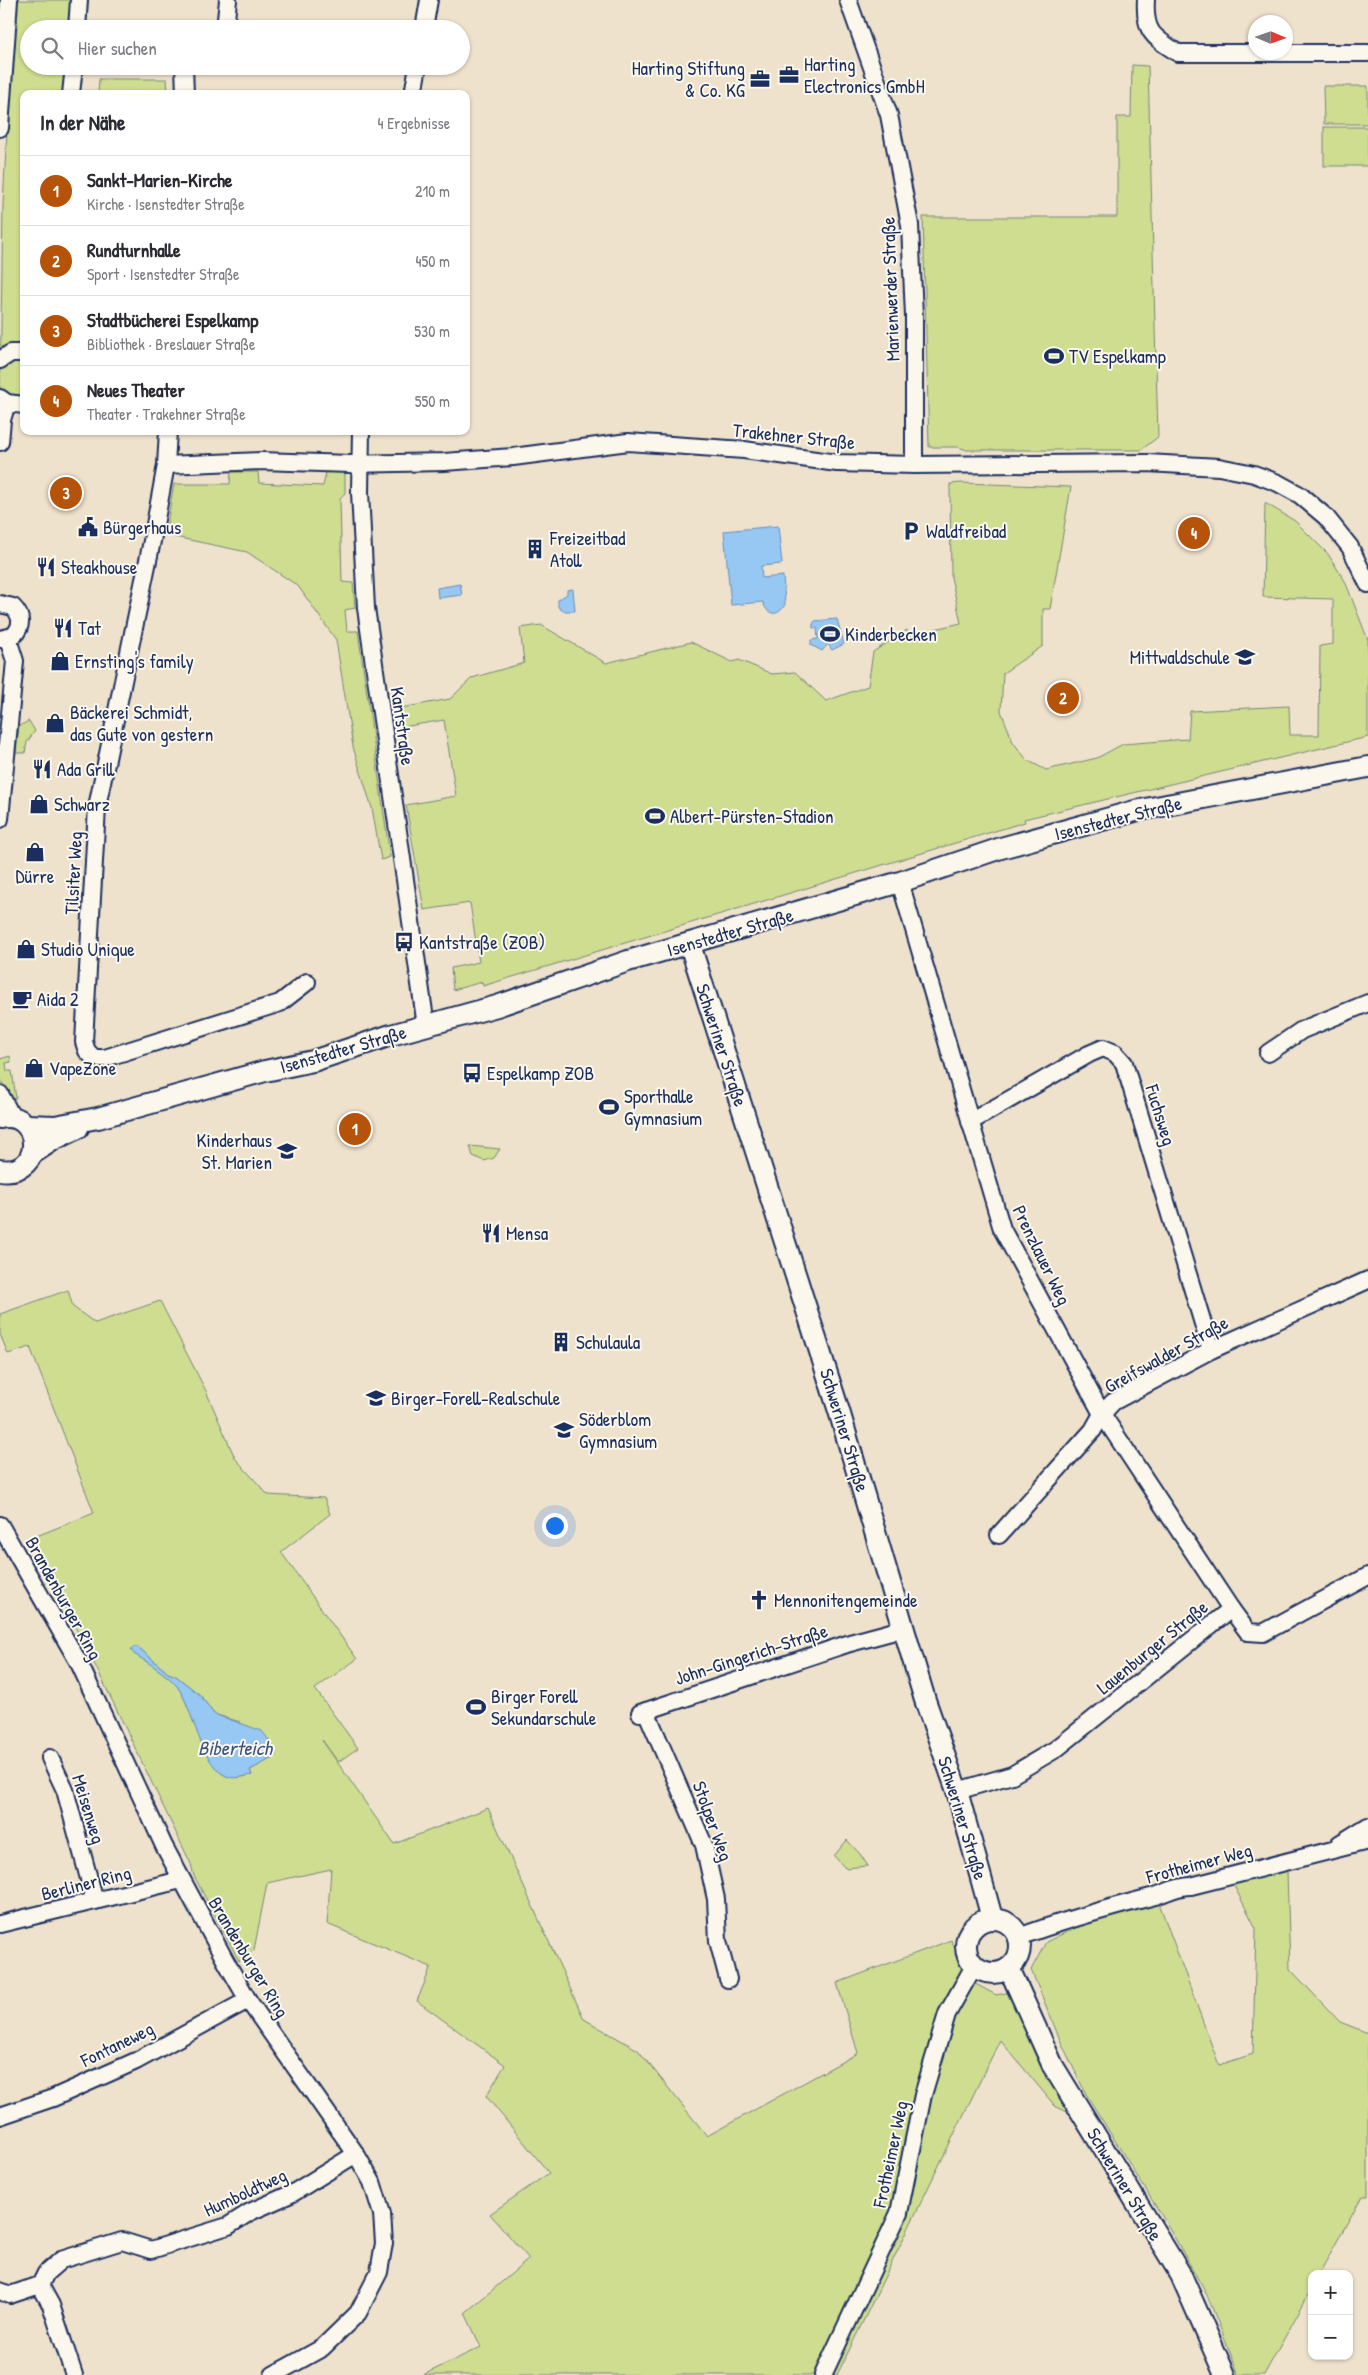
<!DOCTYPE html>
<html lang="de">
<meta charset="utf-8">
<style>
body{margin:0;font-family:"Patrick Hand",sans-serif;background:#f2f2f3;color:#2b2b33}
.controls{position:absolute;right:15px;bottom:15px;display:grid;overflow:hidden;border-radius:10px;box-shadow:0 1px 4px #0004}
.controls button{width:45px;height:45px;display:grid;place-items:center;padding:0;border:0;border-bottom:1px solid #e1e1e2;background:#fff;color:#2b2b33;font:25px sans-serif}
.compass{position:absolute;left:1248px;top:15px;width:45px;height:45px;border-radius:50%;background:#fff;box-shadow:0 1px 4px #0004;rotate:92deg}
.you{position:absolute;left:554px;top:1525px;width:18px;height:18px;margin:-12px;border:4px solid #fff;border-radius:50%;background:#1a73e8;box-shadow:0 0 0 8px #1a73e833}
.badge{display:grid;place-items:center;width:32px;height:32px;border-radius:50%;background:#b45309;color:#fff;font-size:16px;font-weight:700}
.pin{position:absolute;translate:-50% -50%;border:2px solid #fff;box-shadow:0 1px 5px #0006}
.list{margin:0;padding:0;list-style:none}
h2{display:flex;justify-content:space-between;align-items:center;height:65px;margin:0;padding:0 20px;font-size:21px}
h2 small{font-size:16px;font-weight:400;color:#7c7c81}
.list li{display:grid;grid-template-columns:32px 1fr auto;gap:15px;align-items:center;box-sizing:border-box;height:70px;padding:0 20px;border-top:1px solid #e1e1e2}
.list b{display:block;font-size:19px;white-space:nowrap}
.list p{margin:0;font-size:16px;white-space:nowrap;color:#7c7c81}
.list em{font-size:16px;font-style:normal;color:#7c7c81}
.icon{flex:none;width:28px;height:28px;fill:none;stroke:currentColor;stroke-width:2;stroke-linecap:round;stroke-linejoin:round}
.map{position:relative;flex:none;width:1368px;height:2375px;overflow:hidden}
.search{position:absolute;background:#fff;box-shadow:0 1px 4px #0004;left:20px;top:20px;width:450px;height:55px;display:flex;align-items:center;gap:12px;box-sizing:border-box;padding:0 18px;border-radius:28px;color:#7c7c81;font-size:19px}
.panel{position:absolute;background:#fff;box-shadow:0 1px 4px #0004;left:20px;top:90px;width:450px;height:345px;border-radius:10px}
.map>svg:first-child{display:block}
.green{fill:#cedd90;stroke:#748677;fill-rule:evenodd}
.water{fill:#97c8f3;stroke:#658bb7}
.lines{fill:none;stroke-linecap:round;stroke-linejoin:round}
.minor-casing{stroke:#1b2f5e;stroke-width:20}
.tertiary-casing{stroke:#1b2f5e;stroke-width:24}
.minor{stroke:#fbf7ec;stroke-width:16}
.tertiary{stroke:#fbf7ec;stroke-width:20}
.labels{text-anchor:middle;stroke-width:4;stroke-linejoin:round;paint-order:stroke}
.poi-label{font-size:19px;fill:#1b2f5e;stroke:#fbf7ec;text-anchor:start}
.street-label{font-size:19px;fill:#1b2f5e;stroke:#fbf7ec}
.water-label{font-size:20px;font-style:italic;fill:#3a5583;stroke:#fbf7ec}
</style>
<div class="map">
<svg width="1368" height="2375" viewBox="0 0 1368 2375">
<rect width="100%" height="100%" fill="#efe2cd"/>
<filter id="ink" filterUnits="userSpaceOnUse"><feTurbulence type="fractalNoise" baseFrequency=".02" numOctaves="2"/><feDisplacementMap in="SourceGraphic" scale="10" xChannelSelector="R" yChannelSelector="G"/><feConvolveMatrix kernelMatrix="1 2 1 2 8 2 1 2 1" color-interpolation-filters="sRGB"/></filter>
<g filter="url(#ink)">
<!-- green -->
<g class="green">
<path d="M14,0H76L73,29H29V66H69L66,94H24V400C15,400 4,396 0,387L3,204Z"/>
<polygon points="1132,65 1148,66 1158,437 1141,450 967,450 958,447 929,447 923,217 1117,217 1117,117 1131,117"/>
<polygon points="99,79 167,79 168,94 98,94"/>
<polygon points="1323,86 1368,86 1368,124 1324,124"/>
<rect x="1324" y="127" width="44" height="39"/>
<polygon points="231,472 258,472 259,483 323,486 326,472 345,472 345,493 340,498 342,582 353,583 355,608 345,610 347,631 358,631 390,857 381,860 372,808 353,747 336,640 298,586 247,552 165,535 174,484 230,484"/>
<polygon points="961,483 1071,487 1050,609 1043,609 1043,646 1003,673 1001,711 1013,742 1027,760 1046,770 1097,758 1123,744 1188,739 1190,711 1289,706 1290,735 1319,735 1320,646 1333,644 1333,599 1263,597 1265,503 1295,521 1328,554 1345,581 1368,640 1368,737 1024,819 1025,822 985,834 483,986 482,982 453,990 451,968 479,962 470,903 424,910 406,805 456,796 444,720 403,727 401,708 450,699 472,678 524,663 520,628 541,625 606,663 691,642 732,662 739,660 772,674 795,672 826,701 868,686 873,652 907,630 908,635 961,623 951,577 950,484"/>
<polygon points="29,721 35,731 27,742 25,753 16,753 19,726"/>
<polygon points="10,1056 11,1062 6,1063 7,1071 12,1071 16,1098 9,1101 0,1077 0,1059"/>
<polygon points="470,1146 500,1149 494,1158 484,1161 473,1156"/>
<path d="M68,1290L73,1307L95,1323L160,1301L206,1391L235,1458L268,1495L324,1498L330,1514L281,1552L357,1659L315,1689L358,1748L338,1762L322,1740L394,1844L488,1808L584,2019L638,2050L707,2136L858,2053L837,1983L951,1940L970,1981L996,1995L1011,1992L1071,2114L1055,2106L1000,2040L837,2375H423L481,2347L465,2313L529,2259L490,2214L549,2173L486,2096L505,2065L417,2001L431,1967L327,1924L331,1869L267,1883L254,1950L239,1961L194,1876L191,1864L97,1669L29,1539L94,1513L30,1347L8,1354L0,1334V1314ZM138,1647L168,1673L176,1676L200,1695L214,1714L240,1722L276,1756L250,1770L252,1775C245,1776 236,1779 229,1777C202,1769 193,1705 177,1686C166,1673 148,1662 134,1654Z"/>
<polygon points="847,1840 860,1854 868,1866 845,1868 834,1856"/>
<polygon points="1287,1871 1290,1969 1340,2022 1368,2033 1368,2196 1362,2196 1319,2274 1312,2274 1312,2288 1264,2375 1239,2375 1207,2295 1167,2224 1086,2094 1061,2042 1031,1970 1046,1942 1100,1916 1159,1903 1219,2065 1253,2054 1256,1928 1233,1884"/>
</g>
<!-- water -->
<g class="water">
<path d="M778,526L782,564L761,566L762,578L783,576L785,604C779,618 766,615 763,602L731,605L724,531Z"/>
<polygon points="460,584 462,595 438,598 437,588"/>
<polygon points="573,589 575,611 563,611 558,607 558,600 567,594 567,590"/>
<polygon points="837,619 844,644 832,650 828,644 822,651 811,645 811,640 818,639 817,628 813,628 813,624 815,621"/>
<path d="M133,1647H138L168,1673L176,1676L200,1695L214,1714L262,1731L271,1743L276,1756L250,1770L252,1775C245,1776 236,1779 229,1777C201,1769 193,1706 177,1686C166,1673 147,1662 134,1654L131,1650Z"/>
</g>
<g class="lines">
<defs>
<g id="minor">
<polyline points="848,0 889,115 910,225 914,316 914,465"/>
<path d="M1146,0C1144,32 1153,37 1178,53H1368"/>
<polyline points="77,29 79,0"/>
<polyline points="225,29 228,0"/>
<polyline points="424,29 429,0"/>
<polyline points="184,66 185,94"/>
<polyline points="71,94 74,66"/>
<polyline points="413,94 418,66"/>
<polyline points="0,128 9,0"/>
<polyline points="0,360 11,353 24,353"/>
<polyline points="0,398 7,403 24,405"/>
<polyline points="168,431 166,465 152,541 97,807 84,1042 87,1051 94,1058 105,1058 280,1003 307,982"/>
<polyline points="361,431 360,492 366,608 426,1026"/>
<polyline points="0,442 2,420 7,403"/>
<polyline points="166,465 261,461 350,464 444,462 513,457 628,442 744,450 837,463 914,465 1147,463 1219,467 1254,474 1278,483 1300,495 1326,517 1350,547 1368,584"/>
<path d="M0,604L13,607C23,617 22,627 13,636L0,639"/>
<polyline points="0,819 15,661 8,639"/>
<polyline points="900,882 1002,1229 1102,1414 1231,1609"/>
<polyline points="1268,1053 1302,1030 1368,1003"/>
<polyline points="0,1094 12,1117"/>
<polyline points="970,1122 1089,1054 1103,1048 1115,1053 1124,1063 1211,1350"/>
<polyline points="0,1525 79,1663 164,1846 225,1960 248,2000 356,2154 372,2182 382,2214 384,2243 379,2272 358,2313 322,2348 273,2375"/>
<polyline points="999,1535 1093,1430 1102,1414 1113,1402 1211,1350 1368,1280"/>
<polyline points="646,1711 704,1845 716,1899 718,1941 728,1979"/>
<polyline points="640,1713 850,1643 891,1632 903,1625"/>
<polyline points="50,1758 65,1790 95,1901"/>
<polyline points="957,1791 1012,1775 1056,1749 1231,1609 1248,1632 1263,1633 1368,1576"/>
<polyline points="1339,1844 1368,1826"/>
<polyline points="0,1924 181,1880"/>
<path d="M1019,1937C1064,1920 1108,1908 1155,1896C1168,1892 1177,1886 1191,1886L1368,1841"/>
<polyline points="0,2116 53,2098 136,2061 248,2000"/>
<polyline points="40,2285 51,2305 74,2375"/>
<polyline points="0,2291 10,2295 40,2285 46,2273 61,2260 122,2241 151,2250 228,2226 250,2212 293,2193 356,2154"/>
<polyline points="823,2375 899,2213 923,2095 947,2014 974,1966"/>
</g>
<g id="tertiary">
<polyline points="690,945 839,1411 925,1700 957,1791 992,1918"/>
<path d="M0,1118C41,1108 47,1177 0,1170"/>
<polyline points="26,1125 55,1126 98,1118 265,1071 313,1061 391,1035 497,1006 628,961 900,882 1001,848 1135,811 1368,767"/>
<polyline points="32,1154 53,1140 78,1128"/>
<circle cx="993" cy="1946" r="27"/>
<polyline points="1009,1968 1053,2066 1181,2275 1225,2375"/>
</g>
</defs>
<!-- minor casing -->
<use href="#minor" class="minor-casing"/>
<!-- tertiary casing -->
<use href="#tertiary" class="tertiary-casing"/>
<!-- minor -->
<use href="#minor" class="minor"/>
<!-- tertiary -->
<use href="#tertiary" class="tertiary"/>
</g>
</g>
<!-- icons -->
<defs>
<symbol id="office-bare" viewBox="-9 -9 18 18"><path d="M-6-3h4V-5.5h4V-3h4V5H-6ZM-1-4.5V-3h2v-1.5ZM-6 0V1H6V0Z" fill="#1b2f5e" stroke="#fbf7ec" stroke-width="2.5" paint-order="stroke"/></symbol>
<symbol id="stadium-bare" viewBox="-9 -9 18 18"><path d="M0-5a6.5 5 0 1 0 0 10a6.5 5 0 1 0 0-10ZM-3.5-1.8h7v3.6h-7Z" fill="#1b2f5e" stroke="#fbf7ec" stroke-width="2.5" paint-order="stroke"/></symbol>
<symbol id="civic-bare" viewBox="-9 -9 18 18"><path d="M-.6-6.5H3V-4.5H.6V-3L4-1V1h2V6H-6V1h2V-1L-.6-3ZM-1.2 2.5V6h2.4V2.5Z" fill="#1b2f5e" stroke="#fbf7ec" stroke-width="2.5" paint-order="stroke"/></symbol>
<symbol id="parking-bare" viewBox="-9 -9 18 18"><path d="M-3.5-5.5H1a3.5 3.5 0 0 1 0 7H-1V5.5H-3.5ZM-1-3.4V-.6H.8a1.4 1.4 0 0 0 0-2.8Z" fill="#1b2f5e" stroke="#fbf7ec" stroke-width="2.5" paint-order="stroke"/></symbol>
<symbol id="building-bare" viewBox="-9 -9 18 18"><path d="M-4-6H4V6H1V3H-1V6H-4ZM-2.5-4.3h1.7v1.8h-1.7ZM.8-4.3h1.7v1.8H.8ZM-2.5-1h1.7V.8h-1.7ZM.8-1h1.7V.8H.8Z" fill="#1b2f5e" stroke="#fbf7ec" stroke-width="2.5" paint-order="stroke"/></symbol>
<symbol id="restaurant-bare" viewBox="-9 -9 18 18"><path d="M-5-6h1v4h1v-4h1v4h1v-4h1v5L-1.5 .5V6h-2V.5L-5-1ZM5-6V6H3V1.5H1.5Q1.5-4 5-6Z" fill="#1b2f5e" stroke="#fbf7ec" stroke-width="2.5" paint-order="stroke"/></symbol>
<symbol id="school-bare" viewBox="-9 -9 18 18"><path d="M0-5L7-2L0 1L-7-2ZM-4 1L0 2.5L4 1V4Q0 6-4 4Z" fill="#1b2f5e" stroke="#fbf7ec" stroke-width="2.5" paint-order="stroke"/></symbol>
<symbol id="shop-bare" viewBox="-9 -9 18 18"><path d="M-5-2.5h2.3a2.7 3.5 0 0 1 5.4 0H5L5.5 6h-11ZM-1.5-2.5h3a1.5 2.3 0 0 0-3 0Z" fill="#1b2f5e" stroke="#fbf7ec" stroke-width="2.5" paint-order="stroke"/></symbol>
<symbol id="bus-bare" viewBox="-9 -9 18 18"><path d="M-5-6H5V4H4V6H2V4H-2V6H-4V4H-5ZM-3.5-4V0h7V-4ZM-3.5 1.2v1.5H-2V1.2ZM2 1.2v1.5H3.5V1.2Z" fill="#1b2f5e" stroke="#fbf7ec" stroke-width="2.5" paint-order="stroke"/></symbol>
<symbol id="cafe-bare" viewBox="-9 -9 18 18"><path d="M-5.5-4.5H6V0H3Q3 3.5 0 3.5H-2.5Q-5.5 3.5-5.5 0ZM3-3.2v2h1.7v-2ZM-6 4.5H4V6H-6Z" fill="#1b2f5e" stroke="#fbf7ec" stroke-width="2.5" paint-order="stroke"/></symbol>
<symbol id="church-bare" viewBox="-9 -9 18 18"><path d="M-1.2-6h2.4v3.5h3.3v2.4h-3.3V6h-2.4V-.1h-3.3v-2.4h3.3Z" fill="#1b2f5e" stroke="#fbf7ec" stroke-width="2.5" paint-order="stroke"/></symbol>
</defs>
<g fill-rule="evenodd">
<use href="#office-bare" x="775" y="61" width="28" height="28"/>
<use href="#office-bare" x="746" y="65" width="28" height="28"/>
<use href="#stadium-bare" x="1040" y="342" width="28" height="28"/>
<use href="#civic-bare" x="74" y="513" width="28" height="28"/>
<use href="#parking-bare" x="897" y="517" width="28" height="28"/>
<use href="#building-bare" x="521" y="535" width="28" height="28"/>
<use href="#restaurant-bare" x="32" y="553" width="28" height="28"/>
<use href="#restaurant-bare" x="49" y="614" width="28" height="28"/>
<use href="#stadium-bare" x="816" y="620" width="28" height="28"/>
<use href="#school-bare" x="1231" y="643" width="28" height="28"/>
<use href="#shop-bare" x="46" y="647" width="28" height="28"/>
<use href="#shop-bare" x="41" y="709" width="28" height="28"/>
<use href="#restaurant-bare" x="28" y="755" width="28" height="28"/>
<use href="#shop-bare" x="25" y="790" width="28" height="28"/>
<use href="#stadium-bare" x="641" y="802" width="28" height="28"/>
<use href="#shop-bare" x="21" y="838" width="28" height="28"/>
<use href="#bus-bare" x="390" y="928" width="28" height="28"/>
<use href="#shop-bare" x="12" y="935" width="28" height="28"/>
<use href="#cafe-bare" x="8" y="985" width="28" height="28"/>
<use href="#shop-bare" x="20" y="1054" width="28" height="28"/>
<use href="#bus-bare" x="458" y="1059" width="28" height="28"/>
<use href="#stadium-bare" x="595" y="1093" width="28" height="28"/>
<use href="#school-bare" x="273" y="1137" width="28" height="28"/>
<use href="#restaurant-bare" x="477" y="1219" width="28" height="28"/>
<use href="#building-bare" x="547" y="1328" width="28" height="28"/>
<use href="#school-bare" x="362" y="1384" width="28" height="28"/>
<use href="#school-bare" x="550" y="1416" width="28" height="28"/>
<use href="#church-bare" x="745" y="1586" width="28" height="28"/>
<use href="#stadium-bare" x="462" y="1693" width="28" height="28"/>
</g>
<g class="labels">
<!-- poi labels -->
<g class="poi-label">
<text x="804" y="71">Harting<tspan x="804" dy="22">Electronics GmbH</tspan></text>
<text x="745" y="75" text-anchor="end">Harting Stiftung<tspan x="745" dy="22">&amp; Co. KG</tspan></text>
<text x="1069" y="363">TV Espelkamp</text>
<text x="103" y="534">Bürgerhaus</text>
<text x="926" y="538">Waldfreibad</text>
<text x="550" y="545">Freizeitbad<tspan x="550" dy="22">Atoll</tspan></text>
<text x="61" y="574">Steakhouse</text>
<text x="78" y="635">Tat</text>
<text x="845" y="641">Kinderbecken</text>
<text x="1230" y="664" text-anchor="end">Mittwaldschule</text>
<text x="75" y="668">Ernsting's family</text>
<text x="70" y="719">Bäckerei Schmidt,<tspan x="70" dy="22">das Gute von gestern</tspan></text>
<text x="57" y="776">Ada Grill</text>
<text x="54" y="811">Schwarz</text>
<text x="670" y="823">Albert-Pürsten-Stadion</text>
<text x="35" y="883" text-anchor="middle">Dürre</text>
<text x="419" y="949">Kantstraße (ZOB)</text>
<text x="41" y="956">Studio Unique</text>
<text x="37" y="1006">Aida 2</text>
<text x="49" y="1075">VapeZone</text>
<text x="487" y="1080">Espelkamp ZOB</text>
<text x="624" y="1103">Sporthalle<tspan x="624" dy="22">Gymnasium</tspan></text>
<text x="272" y="1147" text-anchor="end">Kinderhaus<tspan x="272" dy="22">St. Marien</tspan></text>
<text x="506" y="1240">Mensa</text>
<text x="576" y="1349">Schulaula</text>
<text x="391" y="1405">Birger-Forell-Realschule</text>
<text x="579" y="1426">Söderblom<tspan x="579" dy="22">Gymnasium</tspan></text>
<text x="774" y="1607">Mennonitengemeinde</text>
<text x="491" y="1703">Birger Forell<tspan x="491" dy="22">Sekundarschule</tspan></text>
</g>
<!-- street labels -->
<g class="street-label">
<text transform="translate(890 289) rotate(-92)" y="7">Marienwerder Straße</text>
<text transform="translate(794 436) rotate(6)" y="7">Trakehner Straße</text>
<text transform="translate(403 726) rotate(82)" y="7">Kantstraße</text>
<text transform="translate(1118 818) rotate(-14)" y="7">Isenstedter Straße</text>
<text transform="translate(73 873) rotate(-87)" y="7">Tilsiter Weg</text>
<text transform="translate(730 932) rotate(-16)" y="7">Isenstedter Straße</text>
<text transform="translate(722 1045) rotate(72)" y="7">Schweriner Straße</text>
<text transform="translate(343 1049) rotate(-16)" y="7">Isenstedter Straße</text>
<text transform="translate(1161 1115) rotate(73)" y="7">Fuchsweg</text>
<text transform="translate(1042 1255) rotate(64)" y="7">Prenzlauer Weg</text>
<text transform="translate(1166 1354) rotate(-29)" y="7">Greifswalder Straße</text>
<text transform="translate(845 1430) rotate(73)" y="7">Schweriner Straße</text>
<text transform="translate(64 1598) rotate(61)" y="7">Brandenburger Ring</text>
<text transform="translate(1152 1647) rotate(-39)" y="7">Lauenburger Straße</text>
<text transform="translate(751 1654) rotate(-18)" y="7">John-Gingerich-Straße</text>
<text transform="translate(89 1809) rotate(73)" y="7">Meisenweg</text>
<text transform="translate(963 1818) rotate(73)" y="7">Schweriner Straße</text>
<text transform="translate(713 1821) rotate(70)" y="7">Stolper Weg</text>
<text transform="translate(1199 1863) rotate(-15)" y="7">Frotheimer Weg</text>
<text transform="translate(86 1883) rotate(-14)" y="7">Berliner Ring</text>
<text transform="translate(249 1957) rotate(59)" y="7">Brandenburger Ring</text>
<text transform="translate(117 2044) rotate(-26)" y="7">Fontaneweg</text>
<text transform="translate(890 2154) rotate(-78)" y="7">Frotheimer Weg</text>
<text transform="translate(1125 2184) rotate(59)" y="7">Schweriner Straße</text>
<text transform="translate(245 2192) rotate(-25)" y="7">Humboldtweg</text>
</g>
<!-- water labels -->
<g class="water-label">
<text x="235" y="1755">Biberteich</text>
</g>
</g>
</svg>
<div class="controls">
<button>+</button>
<button>−</button>
</div>
<svg class="compass" viewBox="-18 -18 36 36"><path d="M0-13l5 13h-10z" fill="#e53935"/><path d="M0 13l5-13h-10z" fill="#7c7c81"/></svg>
<div class="you"></div>
<div class="pin badge" style="left:355px;top:1129px">1</div>
<div class="pin badge" style="left:1063px;top:698px">2</div>
<div class="pin badge" style="left:66px;top:493px">3</div>
<div class="pin badge" style="left:1194px;top:533px">4</div>
<div class="search"><svg class="icon" aria-label="search" viewBox="0 0 24 24"><circle cx="10" cy="10" r="6"/><path d="M15 15l6 6"/></svg>Hier suchen</div>
<section class="panel">
<h2>In der Nähe<small>4 Ergebnisse</small></h2>
<ul class="list">
<li><span class="badge">1</span><div><b>Sankt-Marien-Kirche</b><p>Kirche · Isenstedter Straße</p></div><em>210 m</em></li>
<li><span class="badge">2</span><div><b>Rundturnhalle</b><p>Sport · Isenstedter Straße</p></div><em>450 m</em></li>
<li><span class="badge">3</span><div><b>Stadtbücherei Espelkamp</b><p>Bibliothek · Breslauer Straße</p></div><em>530 m</em></li>
<li><span class="badge">4</span><div><b>Neues Theater</b><p>Theater · Trakehner Straße</p></div><em>550 m</em></li>
</ul>
</section>
</div>
